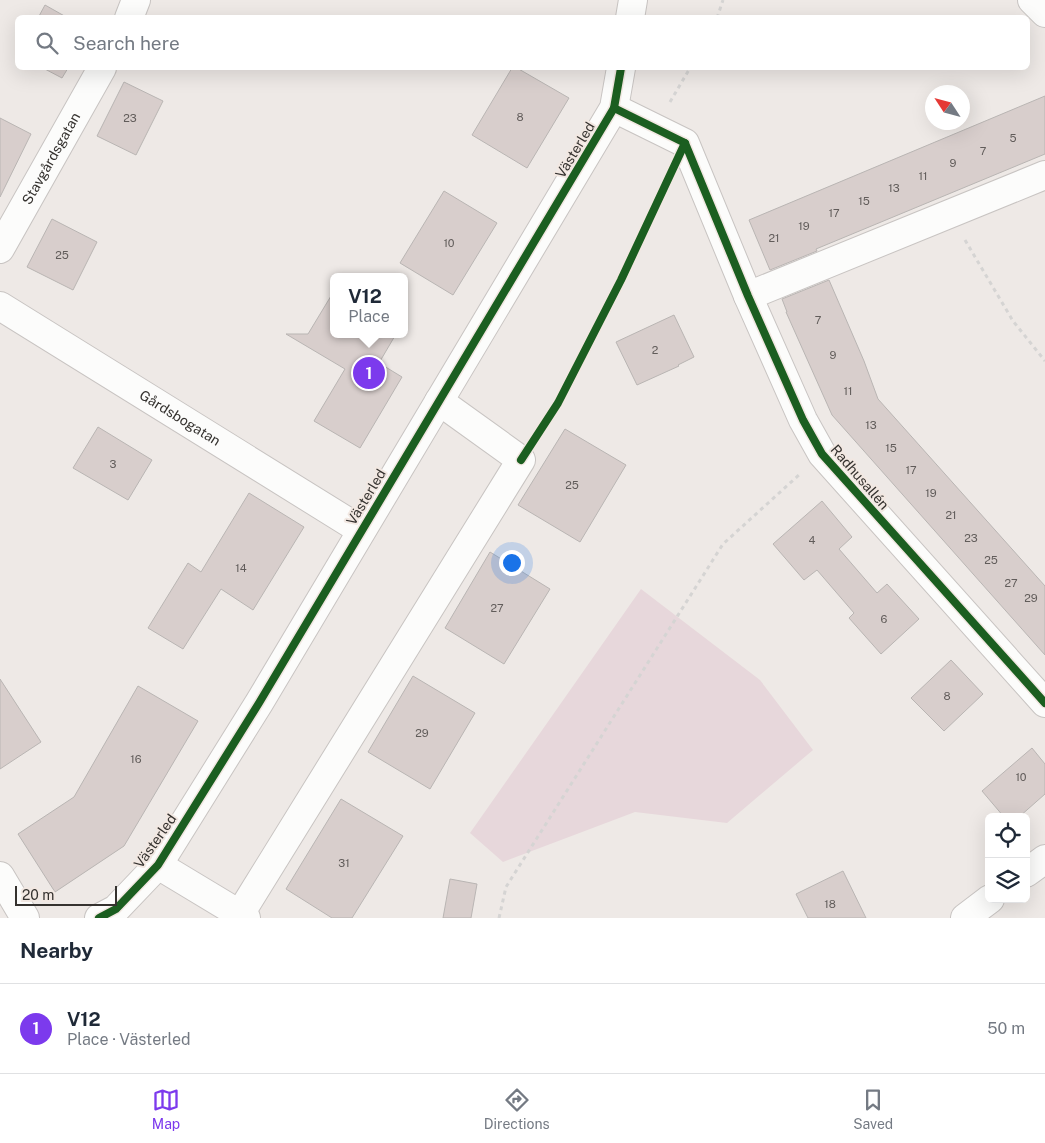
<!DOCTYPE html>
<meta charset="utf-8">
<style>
body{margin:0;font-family:"Public Sans",sans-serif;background:#f6f6f7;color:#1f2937}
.controls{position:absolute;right:15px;bottom:15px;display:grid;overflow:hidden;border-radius:8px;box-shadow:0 5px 20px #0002}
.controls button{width:45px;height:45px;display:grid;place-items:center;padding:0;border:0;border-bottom:1px solid #e0e1e3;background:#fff;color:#1f2937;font:25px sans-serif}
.compass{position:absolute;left:925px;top:85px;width:45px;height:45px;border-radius:50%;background:#fff;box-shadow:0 5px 20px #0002;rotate:306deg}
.scale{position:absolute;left:15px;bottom:12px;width:102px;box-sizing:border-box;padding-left:5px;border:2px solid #35322f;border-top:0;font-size:14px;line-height:18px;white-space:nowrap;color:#35322f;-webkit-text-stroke:4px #f2e8e2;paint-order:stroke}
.you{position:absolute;left:511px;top:562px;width:18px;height:18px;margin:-12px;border:4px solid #fff;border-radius:50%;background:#1a73e8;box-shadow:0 0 0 8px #1a73e833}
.badge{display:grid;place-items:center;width:32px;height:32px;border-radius:50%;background:#7c3aed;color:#fff;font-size:16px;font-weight:700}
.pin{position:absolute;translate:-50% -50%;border:2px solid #fff;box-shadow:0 1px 5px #0006}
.popup{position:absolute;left:330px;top:273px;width:78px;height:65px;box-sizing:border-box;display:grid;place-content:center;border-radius:8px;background:#fff;filter:drop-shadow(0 1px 4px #0005);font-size:16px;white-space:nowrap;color:#747a83}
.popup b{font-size:19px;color:#1f2937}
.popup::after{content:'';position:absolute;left:50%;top:100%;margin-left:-10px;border:10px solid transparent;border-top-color:#fff}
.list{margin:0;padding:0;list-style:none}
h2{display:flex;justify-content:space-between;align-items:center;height:65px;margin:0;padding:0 20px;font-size:21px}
h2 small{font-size:16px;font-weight:400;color:#747a83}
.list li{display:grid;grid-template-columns:32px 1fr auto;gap:15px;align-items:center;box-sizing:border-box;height:90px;padding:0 20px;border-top:1px solid #e0e1e3}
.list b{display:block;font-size:19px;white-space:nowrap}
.list p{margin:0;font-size:16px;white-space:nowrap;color:#747a83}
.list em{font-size:16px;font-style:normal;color:#747a83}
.icon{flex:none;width:28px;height:28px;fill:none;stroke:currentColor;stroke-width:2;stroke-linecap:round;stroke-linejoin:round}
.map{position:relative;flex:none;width:1045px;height:918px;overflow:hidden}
.search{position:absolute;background:#fff;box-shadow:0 5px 20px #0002;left:15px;right:15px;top:15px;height:55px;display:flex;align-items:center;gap:12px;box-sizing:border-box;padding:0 18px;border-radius:8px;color:#747a83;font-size:19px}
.sheet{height:155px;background:#fff}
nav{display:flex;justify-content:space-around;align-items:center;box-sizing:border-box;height:70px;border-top:1px solid #e0e1e3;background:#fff;font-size:14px;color:#747a83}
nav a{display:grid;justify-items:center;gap:2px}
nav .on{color:#7c3aed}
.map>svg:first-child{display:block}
.green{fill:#e7d7db}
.building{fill:#d8cecc;stroke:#b9b5b3}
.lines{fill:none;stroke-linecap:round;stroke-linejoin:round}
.minor-casing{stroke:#c8c4c2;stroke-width:30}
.path{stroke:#d5d4d3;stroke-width:3;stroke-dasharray:4 4;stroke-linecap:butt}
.minor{stroke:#fcfcfb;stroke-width:28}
.cycleway-casing{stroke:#f2e8e2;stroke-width:11}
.cycleway{stroke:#1b5e20;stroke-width:8}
.labels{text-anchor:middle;stroke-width:4;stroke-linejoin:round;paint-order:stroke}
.number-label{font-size:11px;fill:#615c5a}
.street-label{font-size:14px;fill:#35322f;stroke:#f2e8e2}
</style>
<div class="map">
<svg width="1045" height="918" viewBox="0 0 1045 918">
<rect width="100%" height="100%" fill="#eee9e6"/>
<!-- green -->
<polygon class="green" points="641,589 760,680 813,750 727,823 635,812 503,862 470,833"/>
<!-- building -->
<g class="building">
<polygon points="45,5 68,18 38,18"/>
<polygon points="43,68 68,68 62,78"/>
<polygon points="512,68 517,68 569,98 527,168 472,135"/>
<polygon points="124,82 163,101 136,155 97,136"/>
<polygon points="1045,96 1045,154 816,249 817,251 770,270 749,220"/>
<polygon points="0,118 31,134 0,197"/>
<polygon points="444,191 497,223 453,295 400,263"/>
<polygon points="52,219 97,242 73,290 27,267"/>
<polygon points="829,280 864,361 878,399 1045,586 1045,655 832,415 786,312 787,312 782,299"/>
<polygon points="334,291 334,334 396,334 379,363 402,377 360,448 314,421 345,369 286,334 308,334"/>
<polygon points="674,315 694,357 678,365 679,366 637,385 616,342"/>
<polygon points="98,427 152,460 128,500 73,468"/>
<polygon points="565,429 626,465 580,542 518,505"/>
<polygon points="249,493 304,527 253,610 221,589 183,649 148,628 188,563 201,572"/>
<polygon points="822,501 852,537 839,549 877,593 887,584 919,619 881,654 849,618 854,613 817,570 804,580 773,544"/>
<polygon points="490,552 550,589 504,664 445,628"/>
<polygon points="951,660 983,694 944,731 911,698"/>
<polygon points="413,676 475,713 430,789 368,752"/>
<polygon points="0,679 41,742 0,769"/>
<polygon points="138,686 198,721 124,846 55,892 18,834 74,797"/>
<polygon points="1032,748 1045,764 1045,794 1019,817 1004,817 982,791"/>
<polygon points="341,799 403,836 352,918 332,918 286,889"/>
<polygon points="843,871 866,918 808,918 796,894"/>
<polygon points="450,879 477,884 471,918 443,918"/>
</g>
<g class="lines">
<defs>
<g id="minor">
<polyline points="1032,0 1045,13"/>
<polyline points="129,18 136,0"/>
<polyline points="630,18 633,0"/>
<polyline points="614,108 685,143 748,296 803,420 822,454 1045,703"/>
<path id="s1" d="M0,249L102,68"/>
<polyline points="748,296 1045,175"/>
<path id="s2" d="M0,306L361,530"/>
<polyline points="158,865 246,918"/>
<polyline points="1026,873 1045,859"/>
<polyline points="0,876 25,918"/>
<polyline points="240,914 521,460 439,401"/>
<polyline points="99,918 116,909 158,865 259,703 614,108 621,68"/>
<polyline points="965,918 990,899"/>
</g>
</defs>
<!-- minor casing -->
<use href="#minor" class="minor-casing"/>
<!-- path -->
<g class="path">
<polyline points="717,18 723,0"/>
<polyline points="670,102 690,68"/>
<polyline points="965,240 1013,321 1045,361"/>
<path d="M538,434C588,354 627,267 667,182"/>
<polyline points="499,918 506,887 723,544 800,474"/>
</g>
<!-- minor -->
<use href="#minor" class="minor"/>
<defs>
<g id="cycleway">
<polyline points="614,108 685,143 748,296 803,420 822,454 1045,703"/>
<polyline points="521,460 558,403 621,280 685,143"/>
<polyline points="99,918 116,909 158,865 259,703 614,108 621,68"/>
</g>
</defs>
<!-- cycleway casing -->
<use href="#cycleway" class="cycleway-casing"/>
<!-- cycleway -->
<use href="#cycleway" class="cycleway"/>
</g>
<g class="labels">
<!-- number labels -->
<g class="number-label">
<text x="520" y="121">8</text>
<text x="130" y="122">23</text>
<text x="1013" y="142">5</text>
<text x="983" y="155">7</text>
<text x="953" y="167">9</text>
<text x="923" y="180">11</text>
<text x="894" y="192">13</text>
<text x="864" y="205">15</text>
<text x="834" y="217">17</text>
<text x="804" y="230">19</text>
<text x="774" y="242">21</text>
<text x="449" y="247">10</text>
<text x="62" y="259">25</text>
<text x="818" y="324">7</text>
<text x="655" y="354">2</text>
<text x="833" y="359">9</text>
<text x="848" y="395">11</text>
<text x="871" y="429">13</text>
<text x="891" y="452">15</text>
<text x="113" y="468">3</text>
<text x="911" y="474">17</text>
<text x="572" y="489">25</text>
<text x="931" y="497">19</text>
<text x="951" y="519">21</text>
<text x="971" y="542">23</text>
<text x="812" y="544">4</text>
<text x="991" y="564">25</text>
<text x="241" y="572">14</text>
<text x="1011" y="587">27</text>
<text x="1031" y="602">29</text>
<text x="497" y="612">27</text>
<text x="884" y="623">6</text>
<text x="947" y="700">8</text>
<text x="422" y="737">29</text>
<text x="136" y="763">16</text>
<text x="1021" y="781">10</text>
<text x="344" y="867">31</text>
<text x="830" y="908">18</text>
</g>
<!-- street labels -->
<g class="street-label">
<text transform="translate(575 150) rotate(-59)" y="5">Västerled</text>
<text dy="5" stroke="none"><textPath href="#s1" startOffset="104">Stavgårdsgatan</textPath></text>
<text dy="5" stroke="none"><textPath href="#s2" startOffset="212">Gårdsbogatan</textPath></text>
<text transform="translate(860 477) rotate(49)" y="5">Radhusallén</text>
<text transform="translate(366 497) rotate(-59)" y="5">Västerled</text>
<text transform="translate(155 841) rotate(-55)" y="5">Västerled</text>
</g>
</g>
</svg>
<div class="controls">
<button><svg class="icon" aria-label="locate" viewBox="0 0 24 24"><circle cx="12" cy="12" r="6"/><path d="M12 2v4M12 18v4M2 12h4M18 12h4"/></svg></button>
<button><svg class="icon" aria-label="layers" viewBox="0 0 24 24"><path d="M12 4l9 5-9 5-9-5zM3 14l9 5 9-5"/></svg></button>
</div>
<svg class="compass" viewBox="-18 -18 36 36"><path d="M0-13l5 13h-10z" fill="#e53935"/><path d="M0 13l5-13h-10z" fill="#747a83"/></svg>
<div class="scale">20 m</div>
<div class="you"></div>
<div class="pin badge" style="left:369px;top:373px">1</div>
<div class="popup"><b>V12</b>Place</div>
<div class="search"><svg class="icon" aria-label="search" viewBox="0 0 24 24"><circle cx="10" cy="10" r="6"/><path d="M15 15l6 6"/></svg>Search here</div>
</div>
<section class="sheet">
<h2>Nearby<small></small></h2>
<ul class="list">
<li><span class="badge">1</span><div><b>V12</b><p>Place · Västerled</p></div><em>50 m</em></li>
</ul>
</section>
<nav>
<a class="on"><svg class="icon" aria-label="map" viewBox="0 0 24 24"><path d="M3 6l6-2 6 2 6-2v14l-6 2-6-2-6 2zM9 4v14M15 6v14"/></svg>Map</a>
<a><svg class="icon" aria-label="directions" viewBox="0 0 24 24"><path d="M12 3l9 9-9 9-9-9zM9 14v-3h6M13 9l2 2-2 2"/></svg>Directions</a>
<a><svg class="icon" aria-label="saved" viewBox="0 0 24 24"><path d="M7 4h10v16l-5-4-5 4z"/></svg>Saved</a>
</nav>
